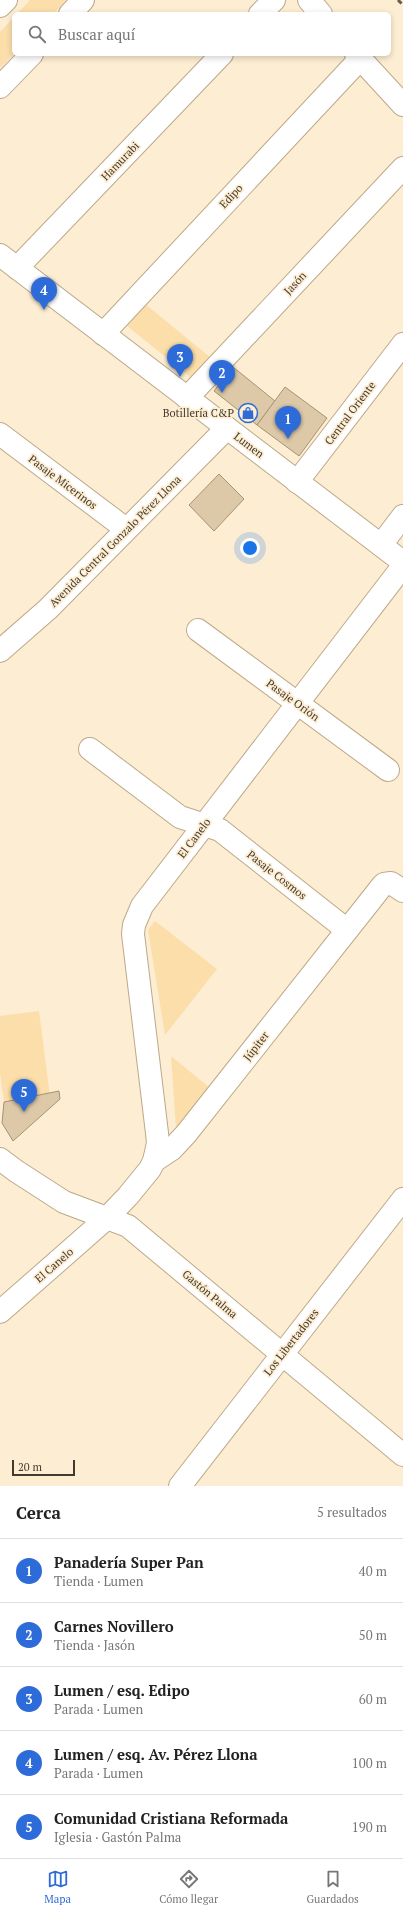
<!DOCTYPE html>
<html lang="es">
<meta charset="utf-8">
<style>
body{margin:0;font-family:"PT Serif",serif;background:#f6f6f6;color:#222}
.scale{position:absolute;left:12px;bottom:10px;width:63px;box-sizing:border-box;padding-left:4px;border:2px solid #423a2d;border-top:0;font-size:11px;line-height:14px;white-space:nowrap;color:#423a2d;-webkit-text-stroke:3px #fdedd2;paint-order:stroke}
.you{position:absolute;left:250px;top:548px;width:14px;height:14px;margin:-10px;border:3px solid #fff;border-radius:50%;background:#1a73e8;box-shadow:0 0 0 6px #1a73e833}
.badge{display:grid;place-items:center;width:26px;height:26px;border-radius:50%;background:#2d6bd8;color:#fff;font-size:13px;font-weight:700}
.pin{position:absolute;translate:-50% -33px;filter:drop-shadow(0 1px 2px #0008)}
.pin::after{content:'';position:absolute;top:21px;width:14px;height:12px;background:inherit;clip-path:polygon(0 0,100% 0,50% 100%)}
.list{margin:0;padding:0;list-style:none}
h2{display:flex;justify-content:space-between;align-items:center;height:52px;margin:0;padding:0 16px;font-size:17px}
h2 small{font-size:13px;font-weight:400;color:#767676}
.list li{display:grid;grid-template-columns:26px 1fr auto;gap:12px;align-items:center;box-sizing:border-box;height:64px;padding:0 16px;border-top:1px solid #e0e0e0}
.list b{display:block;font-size:15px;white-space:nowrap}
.list p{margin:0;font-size:13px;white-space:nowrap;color:#767676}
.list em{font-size:13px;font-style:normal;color:#767676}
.icon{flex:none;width:22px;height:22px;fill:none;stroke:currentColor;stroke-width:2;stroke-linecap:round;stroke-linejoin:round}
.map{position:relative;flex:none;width:403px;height:1486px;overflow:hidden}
.search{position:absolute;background:#fff;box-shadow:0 2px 6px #0003;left:12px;right:12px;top:12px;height:44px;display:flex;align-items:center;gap:10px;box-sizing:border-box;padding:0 14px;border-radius:6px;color:#767676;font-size:15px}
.sheet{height:372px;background:#fff}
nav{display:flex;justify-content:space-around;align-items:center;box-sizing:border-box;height:56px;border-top:1px solid #e0e0e0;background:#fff;font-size:11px;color:#767676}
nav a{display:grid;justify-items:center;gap:2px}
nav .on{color:#2d6bd8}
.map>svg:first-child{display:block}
.green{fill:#fcdeab}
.building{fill:#ddc9a8;stroke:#a69373}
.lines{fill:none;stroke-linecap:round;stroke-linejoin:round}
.minor-casing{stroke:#bca989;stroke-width:24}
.tertiary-casing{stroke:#bca989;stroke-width:24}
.secondary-casing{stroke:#bca989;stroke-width:24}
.minor{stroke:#fff;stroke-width:22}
.tertiary{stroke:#fff;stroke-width:22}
.secondary{stroke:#fff;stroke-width:22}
.rail{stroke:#675d4d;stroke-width:3;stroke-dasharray:5 5;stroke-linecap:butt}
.labels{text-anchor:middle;stroke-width:3.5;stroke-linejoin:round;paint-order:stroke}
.street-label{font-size:11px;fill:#423a2d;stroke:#fdedd2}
.poi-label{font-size:11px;fill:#423a2d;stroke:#fdedd2;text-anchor:end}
</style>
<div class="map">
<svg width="403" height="1486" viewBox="0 0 403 1486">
<rect width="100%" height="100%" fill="#fdedd2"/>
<!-- green -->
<g class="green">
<polygon points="30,0 66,0 53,14 17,14"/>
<polygon points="14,17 14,54 0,68 0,32"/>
<polygon points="139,299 211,358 194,380 121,321"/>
<polygon points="155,921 217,969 165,1035 148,930"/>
<polygon points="39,1011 50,1096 4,1102 0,1073 0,1016"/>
<polygon points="171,1056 210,1088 176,1128"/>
</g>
<!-- building -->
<g class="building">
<polygon points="233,367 275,401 257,425 214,391"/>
<polygon points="285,387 327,418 299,456 257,425"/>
<polygon points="219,474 244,499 214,531 189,505"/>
<polygon points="59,1091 60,1099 13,1141 2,1123 4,1102"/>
</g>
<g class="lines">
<defs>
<g id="minor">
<polyline points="260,14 274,0"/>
<polyline points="17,268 222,54"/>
<polyline points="103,334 360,59"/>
<polyline points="187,398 403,168"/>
<polyline points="0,434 126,529"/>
<polyline points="297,482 403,344"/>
<polyline points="381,545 403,516"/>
<polyline points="198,630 388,770"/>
<polyline points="0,651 48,609 227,428"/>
<polyline points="90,749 180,817 220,830 347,930"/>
<polyline points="0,1159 16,1171 64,1202 128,1226 403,1455"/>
<polyline points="154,1161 172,1149 186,1134 382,886 384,884 391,883 403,891"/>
<polyline points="0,1312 107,1218 128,1196 150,1169 154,1161 158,1143 157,1133 133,934 134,925 142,906 403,566"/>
<polyline points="180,1486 403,1199"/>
</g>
<g id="tertiary">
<polyline points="309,0 321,14"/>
<polyline points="70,14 83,0"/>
<polyline points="356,54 403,105"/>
<polyline points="0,87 32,54"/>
<polyline points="0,255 403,562"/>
</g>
<polyline id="secondary" points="0,6 6,0"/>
</defs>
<!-- minor casing -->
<use href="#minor" class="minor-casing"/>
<!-- tertiary casing -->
<use href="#tertiary" class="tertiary-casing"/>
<!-- secondary casing -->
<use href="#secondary" class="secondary-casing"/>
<!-- minor -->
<use href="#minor" class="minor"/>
<!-- tertiary -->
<use href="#tertiary" class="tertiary"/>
<!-- secondary -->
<use href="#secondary" class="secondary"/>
<!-- rail -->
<polyline class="rail" points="398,0 403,5"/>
</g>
<!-- icons -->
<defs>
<symbol id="shop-ring" viewBox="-11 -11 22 22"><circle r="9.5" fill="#fdedd2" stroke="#2d6bd8" stroke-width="1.5"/><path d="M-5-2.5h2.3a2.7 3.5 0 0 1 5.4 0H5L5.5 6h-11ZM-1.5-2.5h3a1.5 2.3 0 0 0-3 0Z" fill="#2d6bd8"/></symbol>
</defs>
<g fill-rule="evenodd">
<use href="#shop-ring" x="237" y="402" width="22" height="22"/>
</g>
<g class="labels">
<!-- street labels -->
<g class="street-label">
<text transform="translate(120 161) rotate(-46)" y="4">Hamurabi</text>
<text transform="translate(231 196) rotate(-47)" y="4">Edipo</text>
<text transform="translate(295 283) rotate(-47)" y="4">Jasón</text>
<text transform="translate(350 413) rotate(-53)" y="4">Central Oriente</text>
<text transform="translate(249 445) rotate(37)" y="4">Lumen</text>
<text transform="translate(63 482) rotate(37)" y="4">Pasaje Micerinos</text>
<text transform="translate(115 541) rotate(-45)" y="4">Avenida Central Gonzalo Pérez Llona</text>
<text transform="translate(293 700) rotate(36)" y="4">Pasaje Orión</text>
<text transform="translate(194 838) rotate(-53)" y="4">El Canelo</text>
<text transform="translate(277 875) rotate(38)" y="4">Pasaje Cosmos</text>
<text transform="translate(256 1046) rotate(-52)" y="4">Júpiter</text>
<text transform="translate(54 1265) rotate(-41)" y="4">El Canelo</text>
<text transform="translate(210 1294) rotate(40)" y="4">Gastón Palma</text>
<text transform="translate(291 1342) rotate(-52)" y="4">Los Libertadores</text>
</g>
<!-- poi labels -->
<g class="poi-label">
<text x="234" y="417">Botillería C&amp;P</text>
</g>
</g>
</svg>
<div class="scale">20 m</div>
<div class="you"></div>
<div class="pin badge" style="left:288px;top:439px">1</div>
<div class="pin badge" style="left:222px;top:393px">2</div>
<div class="pin badge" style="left:180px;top:377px">3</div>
<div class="pin badge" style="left:44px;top:310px">4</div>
<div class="pin badge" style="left:24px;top:1112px">5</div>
<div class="search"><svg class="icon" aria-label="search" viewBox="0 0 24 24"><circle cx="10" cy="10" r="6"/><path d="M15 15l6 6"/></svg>Buscar aquí</div>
</div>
<section class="sheet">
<h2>Cerca<small>5 resultados</small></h2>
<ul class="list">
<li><span class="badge">1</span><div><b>Panadería Super Pan</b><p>Tienda · Lumen</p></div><em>40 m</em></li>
<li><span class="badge">2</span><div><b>Carnes Novillero</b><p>Tienda · Jasón</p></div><em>50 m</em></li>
<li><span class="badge">3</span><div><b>Lumen / esq. Edipo</b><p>Parada · Lumen</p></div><em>60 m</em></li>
<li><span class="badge">4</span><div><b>Lumen / esq. Av. Pérez Llona</b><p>Parada · Lumen</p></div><em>100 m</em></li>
<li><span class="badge">5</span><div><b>Comunidad Cristiana Reformada</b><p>Iglesia · Gastón Palma</p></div><em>190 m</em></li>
</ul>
</section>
<nav>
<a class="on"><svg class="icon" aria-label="map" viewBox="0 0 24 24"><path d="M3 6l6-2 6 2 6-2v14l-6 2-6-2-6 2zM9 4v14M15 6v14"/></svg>Mapa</a>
<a><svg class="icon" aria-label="directions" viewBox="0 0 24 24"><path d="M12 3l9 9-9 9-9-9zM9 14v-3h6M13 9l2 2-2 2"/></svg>Cómo llegar</a>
<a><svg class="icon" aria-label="saved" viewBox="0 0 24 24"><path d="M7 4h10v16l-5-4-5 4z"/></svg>Guardados</a>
</nav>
